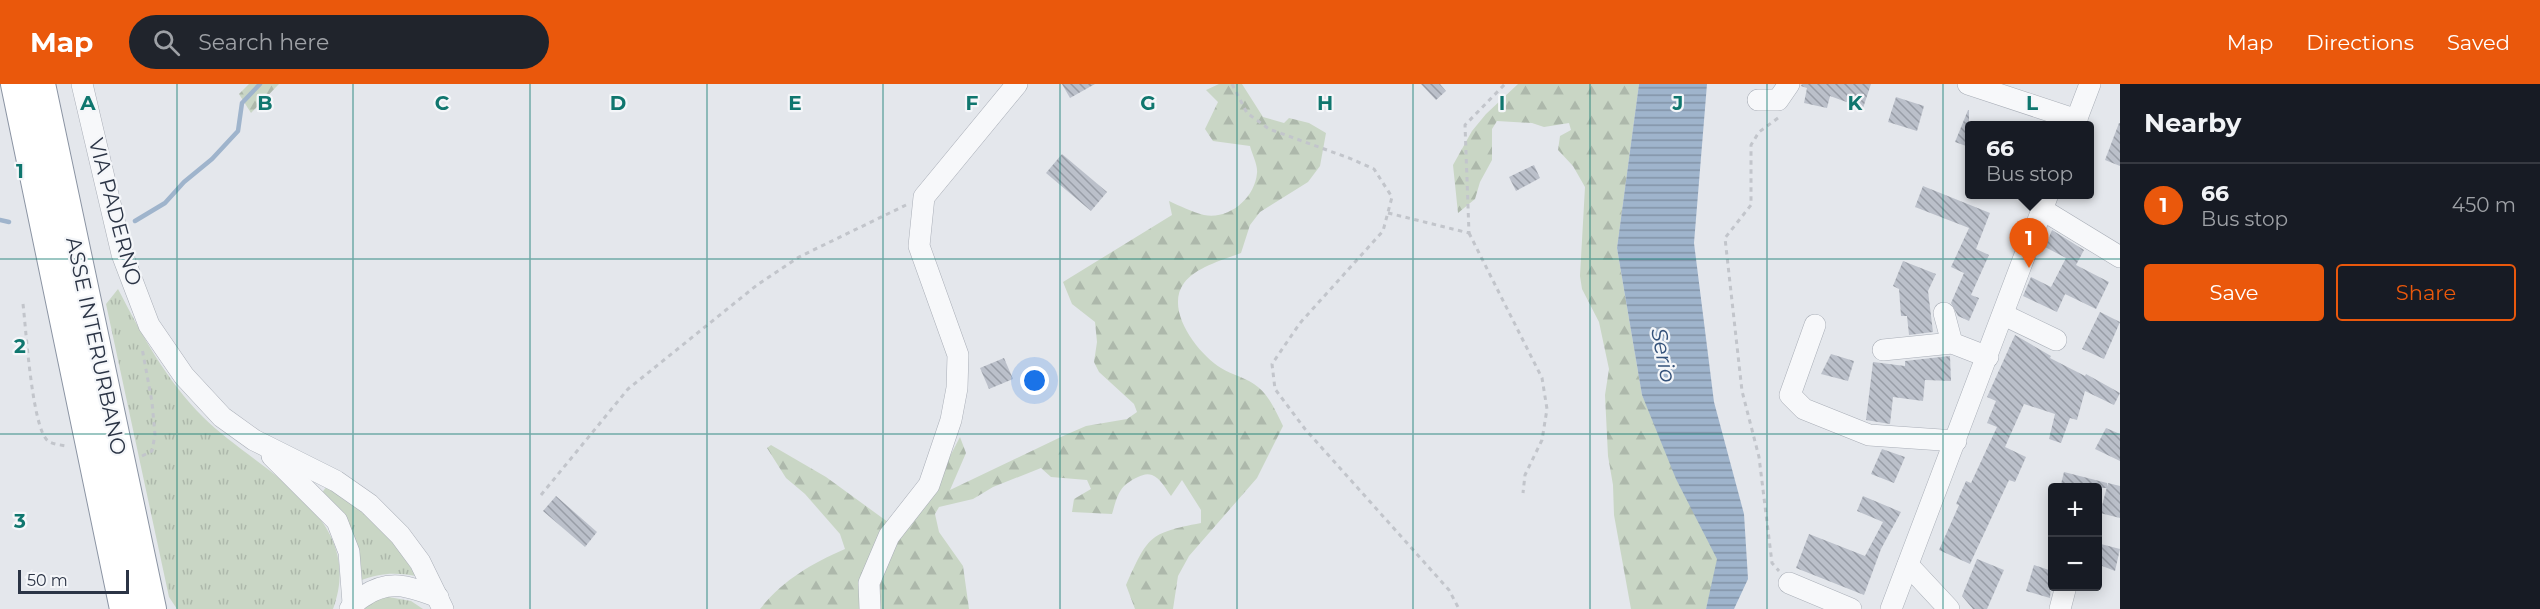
<!DOCTYPE html>
<meta charset="utf-8">
<style>
body{margin:0;font-family:Montserrat,sans-serif;background:#20242c;color:#f1f3f6}
.controls{position:absolute;right:18px;bottom:18px;display:grid;overflow:hidden;border-radius:6px;box-shadow:0 3px 15px #0003}
.controls button{width:54px;height:54px;display:grid;place-items:center;padding:0;border:0;border-bottom:2px solid #363941;background:#171b24;color:#f1f3f6;font:30px sans-serif}
.scale{position:absolute;left:18px;bottom:15px;width:111px;box-sizing:border-box;padding-left:6px;border:3px solid #2b3445;border-top:0;font-size:16px;line-height:21px;white-space:nowrap;color:#2b3445;-webkit-text-stroke:4px #f4f6f9;paint-order:stroke}
.you{position:absolute;left:1035px;top:297px;width:21px;height:21px;margin:-15px;border:4px solid #fff;border-radius:50%;background:#1a73e8;box-shadow:0 0 0 9px #1a73e833}
.badge{display:grid;place-items:center;width:39px;height:39px;border-radius:50%;background:#ea580c;color:#fff;font-size:20px;font-weight:700}
.pin{position:absolute;translate:-50% -50px;filter:drop-shadow(0 2px 3px #0008)}
.pin::after{content:'';position:absolute;top:32px;width:21px;height:18px;background:inherit;clip-path:polygon(0 0,100% 0,50% 100%)}
.popup{position:absolute;left:1965px;top:37px;width:129px;height:78px;box-sizing:border-box;display:grid;place-content:center;border-radius:6px;background:#171b24;filter:drop-shadow(0 2px 4px #0005);font-size:20px;white-space:nowrap;color:#9ea1a6}
.popup b{font-size:22px;color:#f1f3f6}
.popup::after{content:'';position:absolute;left:50%;top:100%;margin-left:-12px;border:12px solid transparent;border-top-color:#171b24}
.list{margin:0;padding:0;list-style:none}
h2{display:flex;justify-content:space-between;align-items:center;height:78px;margin:0;padding:0 24px;font-size:26px}
h2 small{font-size:20px;font-weight:400;color:#9ea1a6}
.list li{display:grid;grid-template-columns:39px 1fr auto;gap:18px;align-items:center;box-sizing:border-box;height:84px;padding:0 24px;border-top:2px solid #363941}
.list b{display:block;font-size:22px;white-space:nowrap}
.list p{margin:0;font-size:20px;white-space:nowrap;color:#9ea1a6}
.list em{font-size:20px;font-style:normal;color:#9ea1a6}
.actions{display:flex;gap:12px;padding:18px 24px}
.actions a{flex:1;padding:14px 0;border:2px solid #ea580c;border-radius:6px;text-align:center;font-size:21px;color:#ea580c}
.actions .main{background:#ea580c;color:#fff}
.icon{flex:none;width:33px;height:33px;fill:none;stroke:currentColor;stroke-width:2;stroke-linecap:round;stroke-linejoin:round}
.map{position:relative;flex:none;width:2120px;height:525px;overflow:hidden}
header{display:flex;align-items:center;gap:36px;box-sizing:border-box;height:84px;padding:0 30px;background:#ea580c;color:#fff}
header strong{font-size:28px}
nav{display:flex;gap:33px;margin-inline-start:auto;font-size:21px}
.search{width:420px;height:54px;background:#20242c;display:flex;align-items:center;gap:15px;box-sizing:border-box;padding:0 21px;border-radius:33px;color:#9ea1a6;font-size:22px}
main{display:flex}
aside{flex:1;background:#171b24}
.map>svg:first-child{display:block}
.grass{fill:url(#grass-tufts)}
.forest{fill:url(#forest-firs)}
.water{fill:url(#water-rules)}
.lines{fill:none;stroke-linecap:round;stroke-linejoin:round}
.stream{stroke:#9fb4cc;stroke-width:4.5}
.building{fill:url(#building-back-hatch)}
.minor-casing{stroke:#a9aeb7;stroke-width:22}
.highway-casing{stroke:#8b94a3;stroke-width:32}
.path{stroke:#c2c5cb;stroke-width:3;stroke-dasharray:4.5 4.5;stroke-linecap:butt}
.minor{stroke:#f7f8fa;stroke-width:21}
.highway{stroke:#fff;stroke-width:30}
.grid{fill:none;stroke:#0f766e;stroke-width:1.5;stroke-opacity:0.55}
.labels{text-anchor:middle;stroke-width:4.5;stroke-linejoin:round;paint-order:stroke}
.street-label{font-size:21px;fill:#2b3445;stroke:#f4f6f9}
.water-label{font-size:22px;font-style:italic;fill:#34527a;stroke:#f4f6f9}
.grid-label{font-size:20px;text-anchor:middle;font-weight:bold;fill:#0f766e;stroke:#f4f6f9;stroke-width:4.5;stroke-linejoin:round;paint-order:stroke}
</style>
<header>
<strong>Map</strong>
<div class="search"><svg class="icon" aria-label="search" viewBox="0 0 24 24"><circle cx="10" cy="10" r="6"/><path d="M15 15l6 6"/></svg>Search here</div>
<nav><a>Map</a><a>Directions</a><a>Saved</a></nav>
</header>
<main>
<div class="map">
<svg width="2120" height="525" viewBox="0 0 2120 525">
<defs>
<pattern id="grass-tufts" width="24" height="20" patternUnits="userSpaceOnUse" patternTransform="scale(1.5)"><rect width="24" height="20" fill="#c9d6c5"/><path d="M3 7l-1-3M5 7V3M7 7l1-3M15 17l-1-3M17 17v-4M19 17l1-3" fill="none" stroke="#adb8ab"/></pattern>
<pattern id="forest-firs" width="22" height="20" patternUnits="userSpaceOnUse" patternTransform="scale(1.5)"><rect width="22" height="20" fill="#c9d6c5"/><path d="M5 1l3.5 6h-7zM16 11l3.5 6h-7z" fill="#adb8ab"/></pattern>
<pattern id="water-rules" width="6" height="5" patternUnits="userSpaceOnUse" patternTransform="scale(1.5)"><rect width="6" height="5" fill="#9fb4cc"/><path d="M0 2.5h6" fill="none" stroke="#8293a7"/></pattern>
<pattern id="building-back-hatch" width="6" height="6" patternUnits="userSpaceOnUse" patternTransform="scale(1.5)"><rect width="6" height="6" fill="#bbc0ca"/><path d="M-1 5l2 2M0 0l6 6M5-1l2 2" fill="none" stroke="#989da6"/></pattern>
</defs>
<rect width="100%" height="100%" fill="#e4e7ec"/>
<!-- grass -->
<g class="grass">
<path d="M118,205C142,251 166,296 203,333C257,387 368,430 333,525H177L169,513L106,220Z"/>
<path d="M327,402C367,427 392,452 416,492C394,488 380,489 359,497L321,410Z"/>
<polygon points="383,512 411,517 423,525 363,525"/>
</g>
<!-- forest -->
<g class="forest">
<polygon points="249,0 279,0 251,29 239,10"/>
<path d="M1219,0H1242L1263,33L1284,39L1289,34L1309,39L1326,49L1320,82L1308,98L1260,128L1250,141L1241,169C1223,176 1196,183 1184,199C1164,226 1198,270 1221,284C1232,291 1248,294 1258,303C1270,313 1276,328 1283,342L1257,394L1189,472L1178,492L1173,525H1135L1126,501C1148,453 1148,449 1201,439V426L1182,396L1171,412C1166,405 1160,394 1152,391C1147,389 1142,391 1138,393C1119,402 1118,410 1112,430L1072,428L1074,415L1091,405L1087,396L1051,393L1041,384L993,403L973,415L939,423L935,430L939,448L963,482L969,525H760C783,496 811,480 845,465L840,450L805,410L786,394L767,364L771,361L826,393L892,441L921,428L960,353L966,369L950,406L1063,352L1086,342L1127,335L1137,328L1134,320L1099,288L1094,278L1097,258L1095,238L1072,220L1063,198L1172,131L1169,117C1180,122 1192,128 1204,131C1229,136 1255,114 1257,89C1258,81 1252,70 1250,62L1213,57L1205,45L1218,18L1206,6Z"/>
<polygon points="1518,0 1639,0 1617,164 1642,311 1718,475 1706,525 1631,525 1614,431 1613,401 1608,372 1605,311 1609,285 1599,238 1582,205 1580,192 1585,103 1573,82 1558,66 1560,52 1571,46 1569,39 1544,43 1532,39 1497,37 1492,45 1492,76 1480,98 1475,115 1458,129 1453,81 1472,47 1486,30"/>
</g>
<!-- water -->
<polygon class="water" points="1639,0 1707,0 1694,159 1714,318 1744,430 1748,495 1734,525 1706,525 1717,475 1676,395 1642,311 1617,164"/>
<g class="lines">
<!-- stream -->
<g class="stream">
<polyline points="0,136 9,138"/>
<polyline points="135,137 165,119 184,98 212,75 238,47 242,19 260,0"/>
</g>
</g>
<!-- building -->
<g class="building">
<polygon points="1062,0 1095,0 1070,14"/>
<polygon points="1421,0 1440,0 1446,7 1436,16"/>
<polygon points="1802,0 1871,0 1863,24 1830,12 1827,24 1804,19 1807,4 1801,2"/>
<polygon points="1896,13 1924,22 1917,47 1888,38"/>
<polygon points="1968,26 1969,26 1969,63 1955,58"/>
<polygon points="2119,39 2120,39 2120,82 2105,76"/>
<polygon points="1062,70 1107,108 1091,127 1046,89"/>
<polygon points="1534,81 1540,94 1516,107 1509,93"/>
<polygon points="1923,102 1990,129 1976,165 1989,171 1971,211 1979,214 1969,237 1958,232 1951,219 1964,189 1951,183 1969,144 1915,123"/>
<polygon points="2052,146 2084,166 2076,181 2109,198 2096,225 2065,210 2057,228 2023,212 2031,193 2051,203 2066,174 2045,163"/>
<polygon points="1903,177 1936,190 1928,207 1933,248 1909,251 1907,232 1901,232 1899,205 1893,202"/>
<polygon points="2100,228 2120,238 2104,275 2082,265"/>
<polygon points="2015,251 2051,272 2050,274 2085,292 2086,290 2120,309 2114,321 2085,307 2077,336 2070,334 2061,359 2049,355 2055,330 2024,320 2005,363 2026,373 2015,398 2009,396 1970,480 1939,466 1959,421 1956,420 1966,397 1971,399 1997,343 1987,339 1996,317 1987,313"/>
<polygon points="1831,270 1854,277 1848,297 1821,290"/>
<polygon points="1950,272 1951,297 1925,296 1923,317 1893,313 1890,340 1866,336 1873,278 1905,282 1905,277"/>
<polygon points="1004,274 1013,295 989,305 980,284"/>
<polygon points="2106,344 2120,350 2120,377 2095,365"/>
<polygon points="1882,365 1905,373 1894,399 1871,390"/>
<polygon points="2064,388 2107,399 2107,404 2060,404"/>
<polygon points="2108,399 2120,402 2120,434 2100,429"/>
<polygon points="556,412 597,448 585,463 543,427"/>
<polygon points="1863,412 1901,428 1881,465 1864,511 1796,484 1809,450 1865,472 1883,438 1857,427"/>
<polygon points="2097,459 2120,465 2115,487 2097,480"/>
<polygon points="1977,475 2004,486 1987,525 1973,525 1962,512"/>
<polygon points="2034,481 2052,487 2050,514 2026,507"/>
</g>
<g class="lines">
<defs>
<g id="minor">
<polyline points="82,0 122,170 149,241 184,292 222,333 254,356 336,397 369,420 400,451 420,478 443,525"/>
<polyline points="1968,0 2077,36"/>
<polyline points="1758,16 1778,16 1789,0"/>
<polyline points="2074,42 2090,0"/>
<polyline points="2043,126 2120,173"/>
<polyline points="1944,229 1952,259"/>
<polyline points="2004,231 2056,256"/>
<polyline points="1815,241 1790,311 1804,325 1869,351 1956,357"/>
<polyline points="1883,266 1952,259 1988,273"/>
<polyline points="272,372 337,437 349,468 353,519"/>
<polyline points="1908,481 1949,525"/>
<polyline points="1789,499 1851,525"/>
<path d="M350,525C353,519 358,516 364,512C390,494 411,503 438,513"/>
<polyline points="870,525 869,499 889,452 929,401 951,336 957,304 958,271 919,162 924,113 1017,0"/>
<polyline points="1891,525 2048,110"/>
<polyline points="2060,525 2066,502"/>
</g>
<g id="highway">
<polyline points="16,0 125,525"/>
<polyline points="40,0 151,525"/>
</g>
</defs>
<!-- minor casing -->
<use href="#minor" class="minor-casing"/>
<!-- highway casing -->
<use href="#highway" class="highway-casing"/>
<!-- path -->
<g class="path">
<polyline points="1232,0 1247,29 1269,45 1349,74 1374,85 1392,113 1383,147 1300,239 1272,280 1275,305 1305,345 1449,506 1459,525"/>
<polyline points="1778,34 1759,48 1751,61 1751,121 1725,154 1742,307 1759,373 1772,479 1779,487"/>
<polyline points="1388,129 1469,149 1465,41 1505,0"/>
<polyline points="1469,149 1542,294 1547,325 1542,356 1525,391 1523,409"/>
<path d="M23,220C26,244 32,345 48,357C52,360 61,361 66,362"/>
<polyline points="142,372 152,367 155,351 152,318 142,264"/>
<polyline points="541,411 628,305 757,201 799,173 906,121"/>
</g>
<!-- minor -->
<use href="#minor" class="minor"/>
<!-- highway -->
<use href="#highway" class="highway"/>
</g>
<!-- grid -->
<path class="grid" d="M177,0V525M353,0V525M530,0V525M707,0V525M883,0V525M1060,0V525M1237,0V525M1413,0V525M1590,0V525M1767,0V525M1943,0V525M0,175H2120M0,350H2120"/>
<g class="labels">
<!-- street labels -->
<g class="street-label">
<text transform="translate(115 128) rotate(75)" y="7">VIA PADERNO</text>
<text transform="translate(96 262) rotate(78)" y="7">ASSE INTERURBANO</text>
</g>
<!-- water labels -->
<g class="water-label">
<text transform="translate(1664 271) rotate(79)" y="8">Serio</text>
</g>
</g>
<g class="grid-label">
<text x="88" y="26">A</text>
<text x="265" y="26">B</text>
<text x="442" y="26">C</text>
<text x="618" y="26">D</text>
<text x="795" y="26">E</text>
<text x="972" y="26">F</text>
<text x="1148" y="26">G</text>
<text x="1325" y="26">H</text>
<text x="1502" y="26">I</text>
<text x="1678" y="26">J</text>
<text x="1855" y="26">K</text>
<text x="2032" y="26">L</text>
<text x="20" y="94">1</text>
<text x="20" y="269">2</text>
<text x="20" y="444">3</text>
</g>
</svg>
<div class="controls">
<button>+</button>
<button>−</button>
</div>
<div class="scale">50 m</div>
<div class="you"></div>
<div class="pin badge" style="left:2029px;top:184px">1</div>
<div class="popup"><b>66</b>Bus stop</div>
</div>
<aside>
<h2>Nearby<small></small></h2>
<ul class="list">
<li><span class="badge">1</span><div><b>66</b><p>Bus stop</p></div><em>450 m</em></li>
</ul>
<div class="actions"><a class="main">Save</a><a>Share</a></div>
</aside>
</main>
